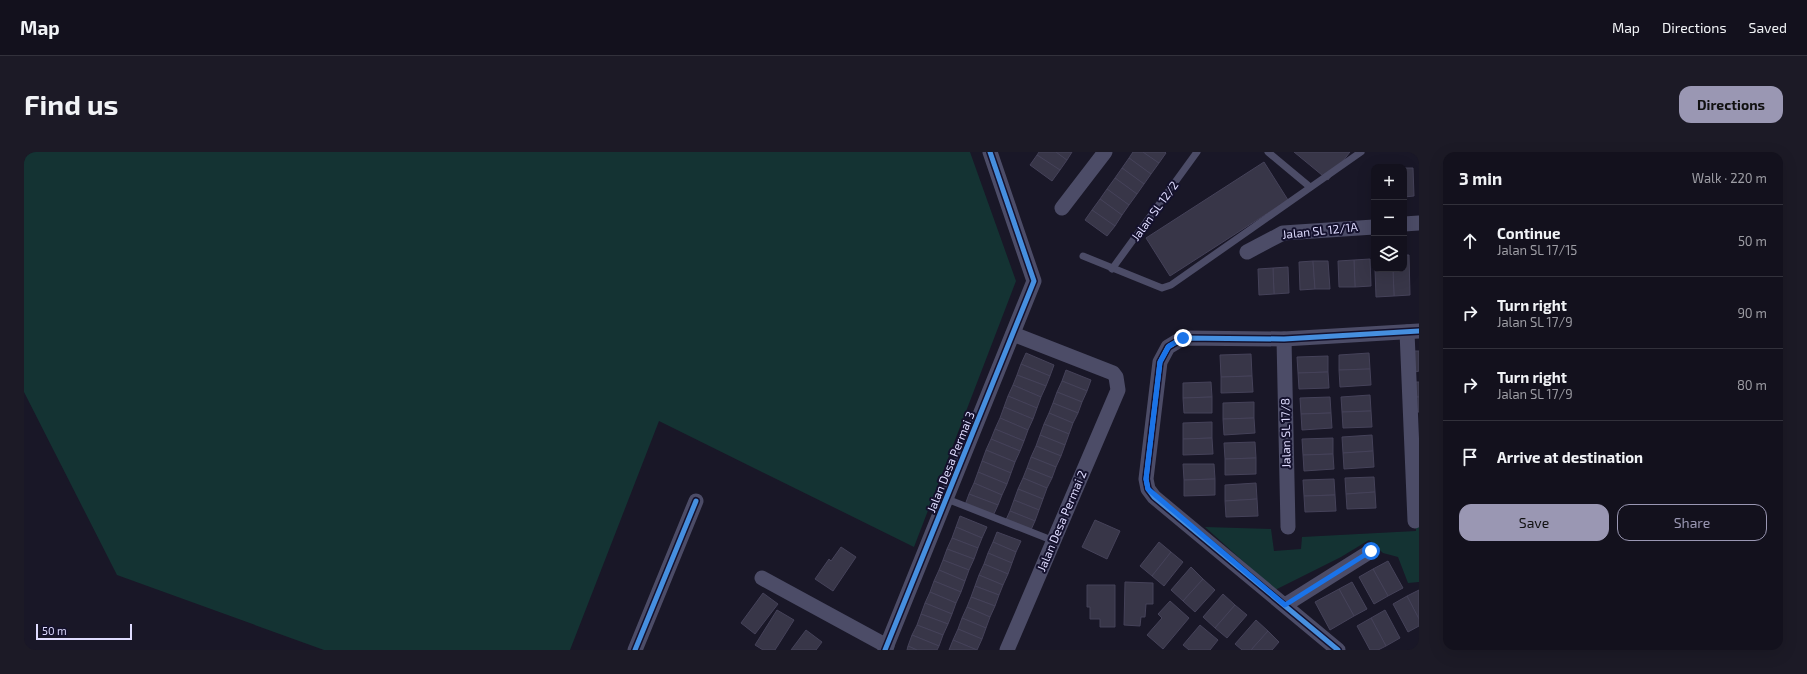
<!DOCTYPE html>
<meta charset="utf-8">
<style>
body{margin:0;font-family:"Exo 2",sans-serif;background:#1c1a26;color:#f1f3f6}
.controls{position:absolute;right:12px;top:12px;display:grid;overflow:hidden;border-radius:8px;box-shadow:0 4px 16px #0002}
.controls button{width:36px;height:36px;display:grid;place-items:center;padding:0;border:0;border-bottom:1px solid #32313b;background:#13111d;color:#f1f3f6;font:20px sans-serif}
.scale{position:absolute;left:12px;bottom:10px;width:96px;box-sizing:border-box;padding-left:4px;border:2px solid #dfdcff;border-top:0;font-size:11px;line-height:14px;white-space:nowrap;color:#dfdcff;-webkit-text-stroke:3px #14112d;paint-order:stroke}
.stop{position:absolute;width:12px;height:12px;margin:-9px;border:3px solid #1a73e8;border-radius:50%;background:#fff}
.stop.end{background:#1a73e8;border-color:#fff;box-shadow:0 1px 4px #0008}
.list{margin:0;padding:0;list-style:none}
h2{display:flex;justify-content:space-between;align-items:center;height:52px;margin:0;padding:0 16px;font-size:17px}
h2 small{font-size:13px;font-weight:400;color:#9d9da4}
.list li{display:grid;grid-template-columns:26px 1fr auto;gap:12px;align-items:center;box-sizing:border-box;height:72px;padding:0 16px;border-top:1px solid #32313b}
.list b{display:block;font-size:15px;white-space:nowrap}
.list p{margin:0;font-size:13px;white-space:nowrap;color:#9d9da4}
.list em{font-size:13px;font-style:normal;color:#9d9da4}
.actions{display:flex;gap:8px;padding:12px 16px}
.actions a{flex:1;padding:9px 0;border:1px solid #9a97b3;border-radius:12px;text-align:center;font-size:14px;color:#9a97b3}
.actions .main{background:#9a97b3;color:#111}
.icon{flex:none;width:22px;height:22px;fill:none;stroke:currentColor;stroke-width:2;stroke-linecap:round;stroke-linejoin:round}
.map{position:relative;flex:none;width:1395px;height:498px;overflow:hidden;border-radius:12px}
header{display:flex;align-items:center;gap:24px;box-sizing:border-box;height:56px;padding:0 20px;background:#13111d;border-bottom:1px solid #32313b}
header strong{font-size:19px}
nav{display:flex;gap:22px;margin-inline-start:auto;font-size:14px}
.intro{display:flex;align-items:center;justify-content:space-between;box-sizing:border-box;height:96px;padding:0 24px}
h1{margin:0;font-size:28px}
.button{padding:10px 18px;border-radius:12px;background:#9a97b3;color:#111;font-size:14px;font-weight:700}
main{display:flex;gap:24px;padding:0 24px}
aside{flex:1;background:#13111d;border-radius:12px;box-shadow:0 4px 16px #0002}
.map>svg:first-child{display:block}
.green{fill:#143333}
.building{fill:#383648;stroke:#454259}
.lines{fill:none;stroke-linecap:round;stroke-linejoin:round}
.lane{stroke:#4c4c67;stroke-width:7}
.street{stroke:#4c4c67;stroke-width:15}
.cycleway-casing{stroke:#14112d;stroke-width:8}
.cycleway{stroke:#468fdf;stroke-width:5}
.route{stroke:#1a73e8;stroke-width:5}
.labels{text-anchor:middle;stroke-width:4;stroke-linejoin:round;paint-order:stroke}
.street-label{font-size:12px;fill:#dfdcff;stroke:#14112d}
</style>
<header>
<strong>Map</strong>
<nav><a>Map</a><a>Directions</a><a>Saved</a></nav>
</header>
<div class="intro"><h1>Find us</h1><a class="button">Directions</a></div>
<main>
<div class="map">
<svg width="1395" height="498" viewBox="0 0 1395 498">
<rect width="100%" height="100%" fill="#191727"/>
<!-- green -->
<g class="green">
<polygon points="0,0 946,0 992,129 890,395 635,269 546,498 300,498 93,423 0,240"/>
<polygon points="1395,355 1395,430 1384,431 1374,405 1359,401 1345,388 1317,405 1251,438 1181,375 1247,377 1250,399 1277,397 1278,385 1392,379 1391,356"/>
</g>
<!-- building -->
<g class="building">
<polygon points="1015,0 1032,0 1043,8 1036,18 1013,3"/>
<polygon points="1032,0 1048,0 1043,8"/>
<polygon points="1109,0 1119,0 1135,11 1127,22 1105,6"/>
<polygon points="1119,0 1141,0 1142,1 1135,11"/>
<polygon points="1270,0 1326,0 1304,28"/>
<polygon points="1013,3 1036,18 1028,29 1006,13"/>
<polygon points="1105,6 1127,22 1120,32 1098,16"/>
<polygon points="1240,10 1264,48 1146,124 1122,86"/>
<polygon points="1098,16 1120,32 1113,42 1091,26"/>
<polygon points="1380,16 1389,16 1390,44 1380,45"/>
<polygon points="1091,26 1113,42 1105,53 1083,37"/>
<polygon points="1083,37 1105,53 1098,63 1076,47"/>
<polygon points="1076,47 1098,63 1091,74 1068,58"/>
<polygon points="1068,58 1091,74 1083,84 1061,68"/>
<polygon points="1380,103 1385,103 1386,143 1370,144 1369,117 1380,117"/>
<polygon points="1346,107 1347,134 1331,135 1330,108"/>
<polygon points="1330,108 1331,135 1315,135 1314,109"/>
<polygon points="1289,109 1291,137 1276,138 1275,110"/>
<polygon points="1289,109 1304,109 1306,137 1291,137"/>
<polygon points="1264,115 1265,141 1250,142 1249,116"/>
<polygon points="1249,116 1250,142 1235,143 1234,117"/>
<polygon points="1351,117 1369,117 1370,144 1352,145"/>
<polygon points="1389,199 1395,199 1395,219 1391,220"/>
<polygon points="1002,201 1030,213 1026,224 997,212"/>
<polygon points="1345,201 1346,217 1315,218 1315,203"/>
<polygon points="1227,202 1228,224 1197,225 1196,203"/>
<polygon points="1304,204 1304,220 1274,221 1273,205"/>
<polygon points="997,212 1026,224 1022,234 993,223"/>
<polygon points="1346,217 1347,233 1316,235 1315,218"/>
<polygon points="1042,218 1067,228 1063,239 1038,229"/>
<polygon points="1304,220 1305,236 1275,237 1274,221"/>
<polygon points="993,223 1022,234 1017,245 989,233"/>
<polygon points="1228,224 1229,240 1197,241 1197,225"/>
<polygon points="1038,229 1063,239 1058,250 1033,240"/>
<polygon points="1187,230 1188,245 1159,246 1159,231"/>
<polygon points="1391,230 1395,230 1395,245 1392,245"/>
<polygon points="989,233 1017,245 1013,256 984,244"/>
<polygon points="1033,240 1058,250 1054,261 1029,251"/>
<polygon points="1346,243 1347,259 1318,260 1317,245"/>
<polygon points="984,244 1013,256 1009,267 980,255"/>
<polygon points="1188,245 1188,261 1160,261 1159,246"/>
<polygon points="1306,245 1307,261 1277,262 1276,246"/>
<polygon points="1392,245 1395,245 1395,260 1393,260"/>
<polygon points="1230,250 1230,266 1199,267 1199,251"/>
<polygon points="1029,251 1054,261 1049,271 1025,261"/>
<polygon points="980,255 1009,267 1004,278 976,266"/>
<polygon points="1347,259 1348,275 1319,276 1318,260"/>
<polygon points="1025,261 1049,271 1045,282 1020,272"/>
<polygon points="1307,261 1308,276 1278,278 1277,262"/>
<polygon points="976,266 1004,278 1000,289 971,277"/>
<polygon points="1230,266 1231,281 1200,283 1199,267"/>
<polygon points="1188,270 1188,286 1159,287 1159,271"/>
<polygon points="1020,272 1045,282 1041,293 1016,283"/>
<polygon points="971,277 1000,289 996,299 967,287"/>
<polygon points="1016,283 1041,293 1037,304 1012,294"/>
<polygon points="1348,283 1349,299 1319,301 1318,285"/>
<polygon points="1188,286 1189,302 1159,303 1159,287"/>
<polygon points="1309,286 1309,302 1279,303 1278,287"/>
<polygon points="967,287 996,299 991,310 962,298"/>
<polygon points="1231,290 1232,306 1201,307 1200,291"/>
<polygon points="1012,294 1037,304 1032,315 1007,305"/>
<polygon points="962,298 991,310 987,321 958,309"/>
<polygon points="1349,299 1350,315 1320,317 1319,301"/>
<polygon points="1309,302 1310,317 1280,319 1279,303"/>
<polygon points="1007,305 1032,315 1028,326 1003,316"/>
<polygon points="1232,306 1232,322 1201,323 1201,307"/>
<polygon points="958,309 987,321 983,332 954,320"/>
<polygon points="1159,312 1190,312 1191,327 1160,328"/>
<polygon points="1003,316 1028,326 1023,336 999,326"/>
<polygon points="954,320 983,332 978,343 950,331"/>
<polygon points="1350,325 1351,340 1322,342 1321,326"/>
<polygon points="999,326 1023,336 1019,347 994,337"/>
<polygon points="1191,327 1191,343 1160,344 1160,328"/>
<polygon points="1310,327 1311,343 1280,344 1279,328"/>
<polygon points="950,331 978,343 974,353 945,342"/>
<polygon points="1232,331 1233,347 1201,349 1201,333"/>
<polygon points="994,337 1019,347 1015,358 990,348"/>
<polygon points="1351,340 1352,356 1323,357 1322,342"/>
<polygon points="945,342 974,353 969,364 941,353"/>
<polygon points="1311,343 1312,359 1281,360 1280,344"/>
<polygon points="1233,347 1234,364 1202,365 1201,349"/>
<polygon points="990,348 1015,358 1011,369 986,359"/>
<polygon points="986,359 1011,369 1006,380 981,370"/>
<polygon points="936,364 963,375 958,386 932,375"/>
<polygon points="1071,368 1096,379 1083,407 1058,395"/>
<polygon points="932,375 958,386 954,396 928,386"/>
<polygon points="973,380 997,389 992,400 969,390"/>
<polygon points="928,386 954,396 950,407 923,397"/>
<polygon points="969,390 992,400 988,411 964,401"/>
<polygon points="1135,390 1147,400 1128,424 1116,414"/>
<polygon points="817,395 832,405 809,439 791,427 805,407 807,409"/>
<polygon points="923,397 950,407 945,418 919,408"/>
<polygon points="1147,400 1159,410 1140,434 1128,424"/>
<polygon points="964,401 988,411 984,422 960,412"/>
<polygon points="919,408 945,418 941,429 915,418"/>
<polygon points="1364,409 1379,436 1364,444 1349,417"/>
<polygon points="960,412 984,422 979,433 955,423"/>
<polygon points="1167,415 1179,427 1159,449 1147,438"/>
<polygon points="1349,417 1364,444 1350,452 1335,425"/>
<polygon points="915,418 941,429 937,440 910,429"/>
<polygon points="955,423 979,433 975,443 951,434"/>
<polygon points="1179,427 1191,438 1171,460 1159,449"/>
<polygon points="910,429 937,440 932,451 906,440"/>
<polygon points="1101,430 1129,431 1129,452 1122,452 1121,465 1117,465 1116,474 1100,473"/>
<polygon points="1328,430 1343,457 1330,464 1315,437"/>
<polygon points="1063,433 1091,433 1091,475 1076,475 1076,467 1066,467 1066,455 1063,455"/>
<polygon points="951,434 975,443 971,454 947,445"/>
<polygon points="1315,437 1330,464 1306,478 1291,450"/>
<polygon points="1395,438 1395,467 1383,444"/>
<polygon points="906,440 932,451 928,462 901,451"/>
<polygon points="739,441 754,452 731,482 717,471"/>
<polygon points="1199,442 1211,453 1191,476 1179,465"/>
<polygon points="1383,444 1395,467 1395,474 1384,480 1369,452"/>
<polygon points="947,445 971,454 966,465 943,455"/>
<polygon points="1146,449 1165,466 1139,497 1123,483 1138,466 1134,462"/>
<polygon points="901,451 928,462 924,472 897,462"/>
<polygon points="1211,453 1223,463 1203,486 1191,476"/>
<polygon points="943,455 966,465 962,476 938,466"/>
<polygon points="753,458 770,468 751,498 739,498 731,493"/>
<polygon points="1361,458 1376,486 1362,494 1347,466"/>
<polygon points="897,462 924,472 919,483 893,473"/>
<polygon points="938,466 962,476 958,487 934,477"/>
<polygon points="1347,466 1362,494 1354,498 1346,498 1333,474"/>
<polygon points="1232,468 1244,479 1227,498 1218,498 1211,492"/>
<polygon points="893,473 919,483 915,494 888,483"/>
<polygon points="1176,473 1194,488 1186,498 1165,498 1159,493"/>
<polygon points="934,477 958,487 953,498 929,488"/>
<polygon points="782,478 798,490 792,498 767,498"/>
<polygon points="1244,479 1255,490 1248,498 1227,498"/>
<polygon points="888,483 915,494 913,498 893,498 884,494"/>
<polygon points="929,488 953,498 925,498"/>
<polygon points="884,494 893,498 883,498"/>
</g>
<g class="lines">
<!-- lane -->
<g class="lane">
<polyline points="1244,0 1286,35"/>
<polyline points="1059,104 1138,136 1147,133 1337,0"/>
<polyline points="1088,117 1173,0"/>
<polyline points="923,347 1030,389"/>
</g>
<!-- street -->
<g class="street">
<polyline points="1038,56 1081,0"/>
<polyline points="1380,72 1395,71"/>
<polyline points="1223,100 1259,81 1350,75"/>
<polyline points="1383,180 1391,369"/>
<polyline points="1260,187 1264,375"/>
<polyline points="738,426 863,494"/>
<polyline points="1261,453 1347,399"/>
<polyline points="611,498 672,349"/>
<polyline points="861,498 1010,129 966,0"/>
<polyline points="983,498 1094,238 1092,225 1089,221 989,182"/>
<polyline points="1314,498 1130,345 1124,337 1122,327 1136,210 1144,195 1159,186 1260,187 1395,179"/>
</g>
<defs>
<g id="cycleway">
<polyline points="611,498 672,349"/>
<polyline points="861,498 1010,129 966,0"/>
<polyline points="1314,498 1130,345 1124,337 1122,327 1136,210 1144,195 1159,186 1260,187 1395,179"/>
</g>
</defs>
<!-- cycleway casing -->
<use href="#cycleway" class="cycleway-casing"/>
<!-- cycleway -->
<use href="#cycleway" class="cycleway"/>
</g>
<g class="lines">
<!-- route -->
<polyline class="route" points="1159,186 1145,194 1136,210 1122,327 1124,337 1261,453 1347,399"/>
</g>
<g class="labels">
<!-- street labels -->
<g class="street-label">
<text transform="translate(1131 59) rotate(-54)" y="4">Jalan SL 12/2</text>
<text transform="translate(1296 79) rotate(-6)" y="4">Jalan SL 12/1A</text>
<text transform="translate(1262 281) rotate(-91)" y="4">Jalan SL 17/8</text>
<text transform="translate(927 310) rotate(-68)" y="4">Jalan Desa Permai 3</text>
<text transform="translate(1038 369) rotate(-67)" y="4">Jalan Desa Permai 2</text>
</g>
</g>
</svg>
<div class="controls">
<button>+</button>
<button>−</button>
<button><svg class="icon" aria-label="layers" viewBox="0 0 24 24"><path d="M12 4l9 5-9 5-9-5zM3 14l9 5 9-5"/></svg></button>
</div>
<div class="scale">50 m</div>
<div class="stop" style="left:1347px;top:399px"></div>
<div class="stop end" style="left:1159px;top:186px"></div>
</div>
<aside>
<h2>3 min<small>Walk · 220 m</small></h2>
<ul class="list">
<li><svg class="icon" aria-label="ahead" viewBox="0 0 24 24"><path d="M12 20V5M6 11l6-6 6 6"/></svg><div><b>Continue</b><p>Jalan SL 17/15</p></div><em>50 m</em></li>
<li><svg class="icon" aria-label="right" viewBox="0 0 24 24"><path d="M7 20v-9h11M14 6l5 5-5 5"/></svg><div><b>Turn right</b><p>Jalan SL 17/9</p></div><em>90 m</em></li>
<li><svg class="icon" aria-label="right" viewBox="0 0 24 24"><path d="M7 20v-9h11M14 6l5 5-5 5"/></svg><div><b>Turn right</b><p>Jalan SL 17/9</p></div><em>80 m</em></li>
<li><svg class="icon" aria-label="arrive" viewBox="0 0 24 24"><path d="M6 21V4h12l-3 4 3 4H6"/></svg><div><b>Arrive at destination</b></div></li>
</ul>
<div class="actions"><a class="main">Save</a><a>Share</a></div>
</aside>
</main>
